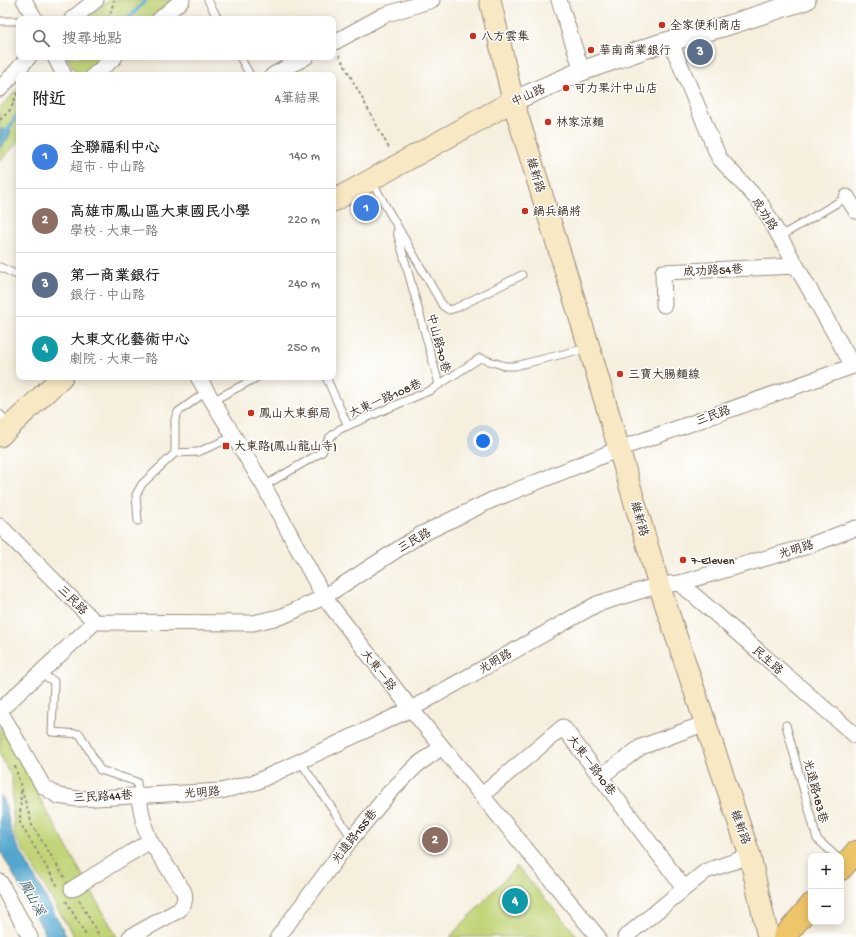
<!DOCTYPE html>
<html lang="zh-TW">
<meta charset="utf-8">
<style>
body{margin:0;font-family:"Gochi Hand","LXGW WenKai TC",sans-serif;background:#f2f2f2;color:#222}
.controls{position:absolute;right:12px;bottom:12px;display:grid;overflow:hidden;border-radius:8px;box-shadow:0 2px 10px #0003}
.controls button{width:36px;height:36px;display:grid;place-items:center;padding:0;border:0;border-bottom:1px solid #e0e0e0;background:#fff;color:#222;font:20px sans-serif}
.you{position:absolute;left:483px;top:441px;width:14px;height:14px;margin:-10px;border:3px solid #fff;border-radius:50%;background:#1a73e8;box-shadow:0 0 0 6px #1a73e833}
.badge{display:grid;place-items:center;width:26px;height:26px;border-radius:50%;background:#b45309;color:#fff;font-size:13px;font-weight:700}
.pin{position:absolute;translate:-50% -50%;border:2px solid #fff;box-shadow:0 1px 4px #0006}
.list{margin:0;padding:0;list-style:none}
h2{display:flex;justify-content:space-between;align-items:center;height:52px;margin:0;padding:0 16px;font-size:17px}
h2 small{font-size:13px;font-weight:400;color:#767676}
.list li{display:grid;grid-template-columns:26px 1fr auto;gap:12px;align-items:center;box-sizing:border-box;height:64px;padding:0 16px;border-top:1px solid #e0e0e0}
.list b{display:block;font-size:15px;white-space:nowrap}
.list p{margin:0;font-size:13px;white-space:nowrap;color:#767676}
.list em{font-size:13px;font-style:normal;color:#767676}
.icon{flex:none;width:22px;height:22px;fill:none;stroke:currentColor;stroke-width:2;stroke-linecap:round;stroke-linejoin:round}
.map{position:relative;flex:none;width:856px;height:937px;overflow:hidden}
.search{position:absolute;background:#fff;box-shadow:0 2px 10px #0003;left:16px;top:16px;width:320px;height:44px;display:flex;align-items:center;gap:10px;box-sizing:border-box;padding:0 14px;border-radius:8px;color:#767676;font-size:15px}
.panel{position:absolute;background:#fff;box-shadow:0 2px 10px #0003;left:16px;top:72px;width:320px;height:308px;border-radius:8px}
.map>svg:first-child{display:block}
.green{fill:#c1d477;stroke:#7e7f4a}
.water{fill:#52a7ce;stroke:#466876}
.lines{fill:none;stroke-linecap:round;stroke-linejoin:round}
.stream{stroke:#52a7ce;stroke-width:3.5}
.service-casing{stroke:#988c7e;stroke-width:9}
.minor-casing{stroke:#988c7e;stroke-width:17}
.tertiary-casing{stroke:#988c7e;stroke-width:21}
.secondary-casing{stroke:#988c7e;stroke-width:23}
.primary-casing{stroke:#988c7e;stroke-width:24}
.path{stroke:#988c7e;stroke-width:2;stroke-dasharray:3 3;stroke-linecap:butt}
.service{stroke:#fff;stroke-width:7}
.minor{stroke:#fff;stroke-width:15}
.tertiary{stroke:#fff;stroke-width:19}
.secondary{stroke:#f8e8c3;stroke-width:21}
.primary{stroke:#eec569;stroke-width:22}
.poi-dot{fill:#c8321e;stroke:#fff;stroke-width:1.5}
.labels{text-anchor:middle;stroke-width:3;stroke-linejoin:round;paint-order:stroke}
.poi-label{font-size:12px;fill:#3b2a1e;stroke:#fff;text-anchor:start}
.street-label{font-size:12px;fill:#3b2a1e;stroke:#fff}
.water-label{font-size:13px;font-style:italic;fill:#45626d;stroke:#fff}
</style>
<div class="map">
<svg width="856" height="937" viewBox="0 0 856 937">
<rect width="100%" height="100%" fill="#fff"/>
<filter id="ink" filterUnits="userSpaceOnUse"><feTurbulence type="fractalNoise" baseFrequency=".025" numOctaves="2"/><feDisplacementMap in="SourceGraphic" scale="8" xChannelSelector="R" yChannelSelector="G"/><feConvolveMatrix kernelMatrix="1 2 1 2 8 2 1 2 1" color-interpolation-filters="sRGB"/></filter>
<filter id="wash" filterUnits="userSpaceOnUse"><feTurbulence type="fractalNoise" baseFrequency=".012" numOctaves="4" result="noise"/><feDisplacementMap in="SourceGraphic" scale="16" xChannelSelector="R" yChannelSelector="G"/><feGaussianBlur stdDeviation="0.9" result="paint"/><feColorMatrix in="noise" values="0 0 0 0 0 0 0 0 0 0 0 0 0 0 0 0 0 1.4 0 .05"/><feComposite in="paint" operator="in"/></filter>
<g filter="url(#wash)">
<rect width="100%" height="100%" fill="#f6efde"/>
<!-- green -->
<g class="green">
<polygon points="109,0 173,0 150,19 85,19"/>
<polygon points="66,57 104,57 82,75 78,75"/>
<polygon points="19,88 19,141 0,161 0,107"/>
<polygon points="0,724 21,758 41,801 117,937 74,937 14,834 12,778 0,755"/>
<polygon points="517,866 578,937 450,937"/>
</g>
<!-- water -->
<g class="water">
<polygon points="0,129 11,131 7,140 0,148"/>
<polygon points="0,794 6,808 12,835 67,937 47,937 0,850"/>
</g>
<g class="lines">
<!-- stream -->
<g class="stream">
<polyline points="128,19 146,0"/>
<polyline points="6,133 19,112"/>
</g>
</g>
</g>
<g filter="url(#ink)">
<g class="lines">
<defs>
<g id="service">
<polyline points="208,0 218,19"/>
<polyline points="0,21 19,21"/>
<polyline points="240,57 250,75"/>
<polyline points="372,182 443,306 449,310 456,308 522,275"/>
<polyline points="397,232 439,384"/>
<polyline points="779,237 847,197"/>
<polyline points="0,267 19,276"/>
<polyline points="326,377 348,426"/>
<polyline points="212,401 258,377"/>
<polyline points="0,414 9,424"/>
<polyline points="175,453 175,419 178,412 207,391"/>
<polyline points="264,486 322,452 329,438 340,429 431,390 480,358 505,366 515,366 587,348"/>
<polyline points="138,521 136,495 142,484 175,453 198,452 235,436"/>
<polyline points="40,674 54,681 52,732 80,734 100,770 137,782 138,796"/>
<polyline points="786,725 817,839 836,856"/>
<polyline points="300,761 352,838"/>
</g>
<g id="minor">
<polyline points="24,0 35,19"/>
<polyline points="559,0 582,71"/>
<polyline points="72,19 96,0"/>
<polyline points="160,19 182,0"/>
<polyline points="670,40 719,158 760,202 853,366"/>
<polyline points="333,43 384,15 432,0"/>
<polyline points="55,57 64,75"/>
<polyline points="94,75 115,57"/>
<polyline points="273,75 306,57"/>
<polyline points="0,89 29,57"/>
<polyline points="847,197 856,211"/>
<polyline points="664,305 663,272 796,266"/>
<polyline points="198,377 264,486 324,597 411,709 598,937"/>
<polyline points="0,526 95,622 253,623 283,616 324,597 420,535 492,500 619,449 856,365"/>
<polyline points="680,583 856,736"/>
<polyline points="0,710 95,622"/>
<polyline points="0,711 43,786 58,796 78,799 221,791 256,782 411,709 597,604 659,585 680,583 808,546 856,528"/>
<polyline points="600,777 641,747 706,723"/>
<polyline points="482,795 563,727 684,888"/>
<polyline points="0,882 30,937"/>
<polyline points="72,889 150,841"/>
<path d="M130,937L179,910C184,904 186,900 184,892L150,841L145,828L138,796"/>
<polyline points="278,937 352,838 390,792 417,765 442,747"/>
<polyline points="625,937 706,871 750,856"/>
</g>
<polyline id="tertiary" points="513,101 582,71 659,44 726,26 806,0"/>
<g id="secondary">
<polyline points="490,0 513,101 589,347 659,585 750,856 768,937"/>
<polyline points="333,201 513,101"/>
<polyline points="0,436 62,377"/>
</g>
<g id="primary">
<polyline points="841,869 856,852"/>
<polyline points="784,937 811,905"/>
</g>
</defs>
<!-- service casing -->
<use href="#service" class="service-casing"/>
<!-- minor casing -->
<use href="#minor" class="minor-casing"/>
<!-- tertiary casing -->
<use href="#tertiary" class="tertiary-casing"/>
<!-- secondary casing -->
<use href="#secondary" class="secondary-casing"/>
<!-- primary casing -->
<use href="#primary" class="primary-casing"/>
<!-- path -->
<g class="path">
<polyline points="109,19 114,0"/>
<polyline points="339,55 390,150"/>
<polyline points="0,120 10,110 19,90"/>
<polyline points="15,766 32,825 65,878"/>
<polyline points="21,791 20,823 59,888"/>
<polyline points="79,900 100,937"/>
<polyline points="66,901 87,937"/>
</g>
<!-- service -->
<use href="#service" class="service"/>
<!-- minor -->
<use href="#minor" class="minor"/>
<!-- tertiary -->
<use href="#tertiary" class="tertiary"/>
<!-- secondary -->
<use href="#secondary" class="secondary"/>
<!-- primary -->
<use href="#primary" class="primary"/>
</g>
</g>
<!-- markers -->
<g class="poi-dot">
<circle cx="662" cy="25" r="4"/>
<circle cx="473" cy="36" r="4"/>
<circle cx="591" cy="50" r="4"/>
<circle cx="566" cy="88" r="4"/>
<circle cx="548" cy="122" r="4"/>
<circle cx="525" cy="211" r="4"/>
<circle cx="620" cy="374" r="4"/>
<circle cx="251" cy="413" r="4"/>
<rect x="222" y="442" width="8" height="8" rx="2"/>
<circle cx="683" cy="560" r="4"/>
</g>
<g class="labels">
<!-- poi labels -->
<g class="poi-label">
<text x="670" y="29">全家便利商店</text>
<text x="481" y="40">八方雲集</text>
<text x="599" y="54">華南商業銀行</text>
<text x="574" y="92">可力果汁中山店</text>
<text x="556" y="126">林家涼麵</text>
<text x="533" y="215">鍋兵鍋將</text>
<text x="628" y="378">三寶大腸麵線</text>
<text x="259" y="417">鳳山大東郵局</text>
<text x="234" y="450">大東路(鳳山龍山寺)</text>
<text x="691" y="564">7-Eleven</text>
</g>
<!-- street labels -->
<g class="street-label">
<text transform="translate(528 95) rotate(-24)" y="4">中山路</text>
<text transform="translate(536 175) rotate(73)" y="4">維新路</text>
<text transform="translate(765 214) rotate(57)" y="4">成功路</text>
<text transform="translate(713 270) rotate(-3)" y="4">成功路54巷</text>
<text transform="translate(439 343) rotate(75)" y="4">中山路70巷</text>
<text transform="translate(385 398) rotate(-24)" y="4">大東一路108巷</text>
<text transform="translate(713 415) rotate(-20)" y="4">三民路</text>
<text transform="translate(640 519) rotate(74)" y="4">維新路</text>
<text transform="translate(414 540) rotate(-30)" y="4">三民路</text>
<text transform="translate(796 549) rotate(-17)" y="4">光明路</text>
<text transform="translate(73 600) rotate(45)" y="4">三民路</text>
<text transform="translate(768 660) rotate(41)" y="4">民生路</text>
<text transform="translate(495 661) rotate(-30)" y="4">光明路</text>
<text transform="translate(379 670) rotate(52)" y="4">大東一路</text>
<text transform="translate(592 765) rotate(53)" y="4">大東一路10巷</text>
<text transform="translate(816 791) rotate(75)" y="4">光遠路183巷</text>
<text transform="translate(202 792) rotate(-4)" y="4">光明路</text>
<text transform="translate(103 796) rotate(-3)" y="4">三民路44巷</text>
<text transform="translate(741 827) rotate(71)" y="4">維新路</text>
<text transform="translate(354 836) rotate(-52)" y="4">光遠路155巷</text>
</g>
<!-- water labels -->
<g class="water-label">
<text transform="translate(33 897) rotate(62)" y="5">鳳山溪</text>
</g>
</g>
</svg>
<div class="controls">
<button>+</button>
<button>−</button>
</div>
<div class="you"></div>
<div class="pin badge" style="left:366px;top:208px;background:#3f7fe0">1</div>
<div class="pin badge" style="left:435px;top:840px;background:#8d6e63">2</div>
<div class="pin badge" style="left:700px;top:52px;background:#5c6f8a">3</div>
<div class="pin badge" style="left:515px;top:901px;background:#0f9aa8">4</div>
<div class="search"><svg class="icon" aria-label="search" viewBox="0 0 24 24"><circle cx="10" cy="10" r="6"/><path d="M15 15l6 6"/></svg>搜尋地點</div>
<section class="panel">
<h2>附近<small>4筆結果</small></h2>
<ul class="list">
<li><span class="badge" style="background:#3f7fe0">1</span><div><b>全聯福利中心</b><p>超市 · 中山路</p></div><em>140 m</em></li>
<li><span class="badge" style="background:#8d6e63">2</span><div><b>高雄市鳳山區大東國民小學</b><p>學校 · 大東一路</p></div><em>220 m</em></li>
<li><span class="badge" style="background:#5c6f8a">3</span><div><b>第一商業銀行</b><p>銀行 · 中山路</p></div><em>240 m</em></li>
<li><span class="badge" style="background:#0f9aa8">4</span><div><b>大東文化藝術中心</b><p>劇院 · 大東一路</p></div><em>250 m</em></li>
</ul>
</section>
</div>
